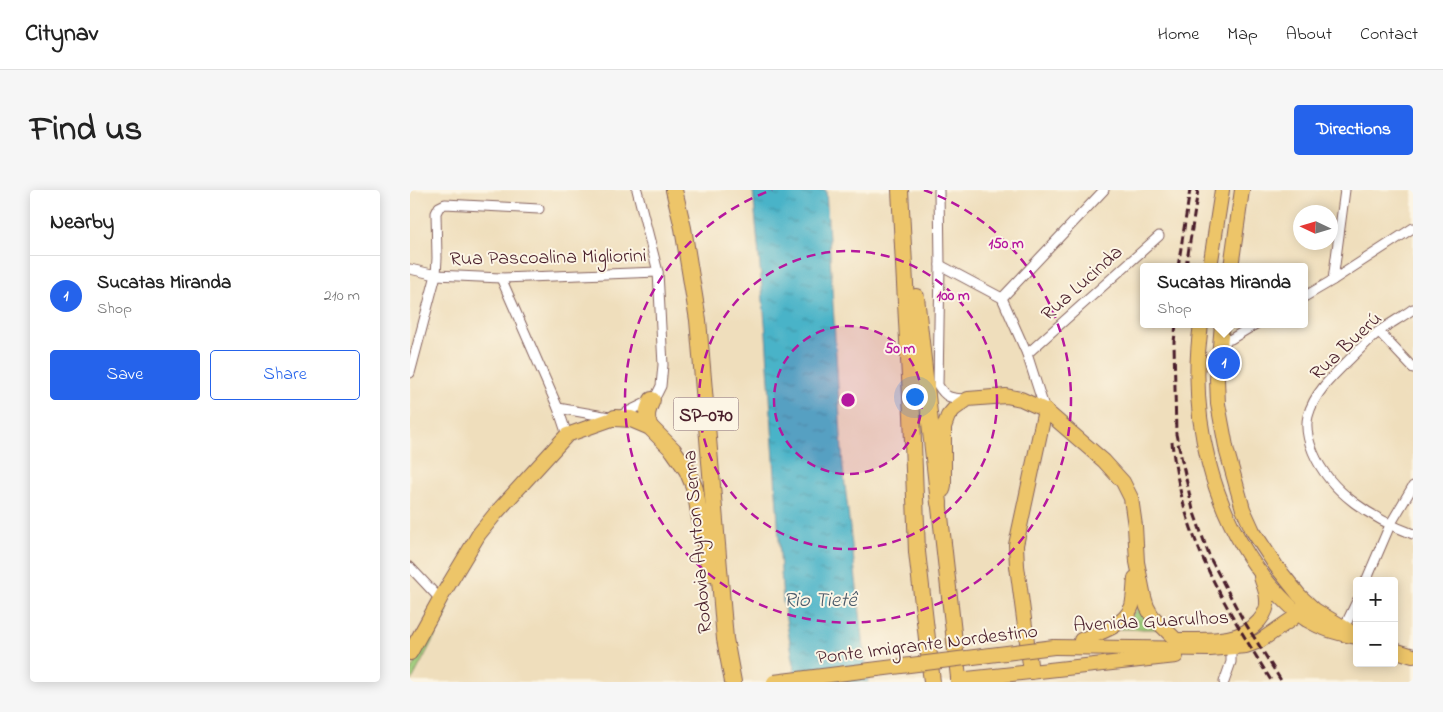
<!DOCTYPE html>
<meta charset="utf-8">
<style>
body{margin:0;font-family:"Indie Flower",sans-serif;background:#f6f6f6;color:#222}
.controls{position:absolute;right:15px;bottom:15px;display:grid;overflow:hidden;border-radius:5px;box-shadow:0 2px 12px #0003}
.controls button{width:45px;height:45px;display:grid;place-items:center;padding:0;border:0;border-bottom:1px solid #e0e0e0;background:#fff;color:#222;font:25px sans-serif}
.compass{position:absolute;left:883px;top:15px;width:45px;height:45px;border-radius:50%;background:#fff;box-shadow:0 2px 12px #0003;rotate:274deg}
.you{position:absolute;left:504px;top:206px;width:18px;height:18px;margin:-12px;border:4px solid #fff;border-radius:50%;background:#1a73e8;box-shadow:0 0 0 8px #1a73e833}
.badge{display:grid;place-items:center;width:32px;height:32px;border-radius:50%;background:#2563eb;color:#fff;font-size:16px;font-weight:700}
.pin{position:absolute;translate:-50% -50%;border:2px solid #fff;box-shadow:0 1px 5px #0006}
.popup{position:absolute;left:730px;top:73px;width:168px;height:65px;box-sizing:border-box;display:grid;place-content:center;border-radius:5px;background:#fff;filter:drop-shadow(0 1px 4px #0005);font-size:16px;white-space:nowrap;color:#767676}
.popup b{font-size:19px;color:#222}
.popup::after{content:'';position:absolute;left:50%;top:100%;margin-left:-10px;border:10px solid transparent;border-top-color:#fff}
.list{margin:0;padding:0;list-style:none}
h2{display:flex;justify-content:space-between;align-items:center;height:65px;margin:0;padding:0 20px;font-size:21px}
h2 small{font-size:16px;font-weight:400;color:#767676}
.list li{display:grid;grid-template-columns:32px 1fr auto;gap:15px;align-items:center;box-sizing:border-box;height:80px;padding:0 20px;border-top:1px solid #e0e0e0}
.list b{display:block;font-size:19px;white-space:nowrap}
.list p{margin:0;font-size:16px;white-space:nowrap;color:#767676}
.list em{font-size:16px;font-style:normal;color:#767676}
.actions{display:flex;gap:10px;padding:15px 20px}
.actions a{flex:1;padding:11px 0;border:1px solid #2563eb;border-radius:5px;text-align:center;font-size:18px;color:#2563eb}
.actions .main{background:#2563eb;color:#fff}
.map{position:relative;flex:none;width:1003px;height:492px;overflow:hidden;border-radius:5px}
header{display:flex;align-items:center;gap:30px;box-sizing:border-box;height:70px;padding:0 25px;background:#fff;border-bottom:1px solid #e0e0e0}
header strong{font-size:24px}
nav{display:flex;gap:28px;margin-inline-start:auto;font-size:18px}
.intro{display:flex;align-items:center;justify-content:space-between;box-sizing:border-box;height:120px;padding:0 30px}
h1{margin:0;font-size:35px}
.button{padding:12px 22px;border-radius:5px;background:#2563eb;color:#fff;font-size:18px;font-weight:700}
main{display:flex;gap:30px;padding:0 30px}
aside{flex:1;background:#fff;border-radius:5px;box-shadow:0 2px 12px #0003}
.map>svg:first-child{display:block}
.grass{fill:url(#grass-tufts);stroke:#747652}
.garden{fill:#9dcc7a;stroke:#747652}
.water{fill:url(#water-ripples);stroke:#4a697a}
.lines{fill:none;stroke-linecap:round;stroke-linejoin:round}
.minor-casing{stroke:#84625e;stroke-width:11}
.primary-casing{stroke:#84625e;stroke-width:16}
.trunk-casing{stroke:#84625e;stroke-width:17}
.motorway-casing{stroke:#84625e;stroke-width:18}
.minor{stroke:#fff;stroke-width:9}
.primary{stroke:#edc569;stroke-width:14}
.trunk{stroke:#edc569;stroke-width:15}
.motorway{stroke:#edc569;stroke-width:16}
.rail{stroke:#4a1f2b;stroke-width:3;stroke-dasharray:8 4;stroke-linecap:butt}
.primary-bridge-casing{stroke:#84625e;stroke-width:16;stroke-linecap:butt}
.primary-bridge{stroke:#edc569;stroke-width:14}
.ring{fill:none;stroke:#b5179e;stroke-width:2.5;stroke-dasharray:9 6}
.labels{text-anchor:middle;stroke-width:4;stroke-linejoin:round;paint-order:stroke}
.shield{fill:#fcf5e5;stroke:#7f5f63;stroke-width:1}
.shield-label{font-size:19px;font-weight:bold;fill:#4a1f2b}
.street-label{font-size:20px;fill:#4a1f2b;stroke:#fcf5e5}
.water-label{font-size:21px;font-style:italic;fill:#4a5a6a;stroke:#fcf5e5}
.centre{fill:#b5179e;stroke:#fcf5e5;stroke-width:2.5}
.ring-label{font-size:15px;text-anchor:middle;font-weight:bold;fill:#b5179e;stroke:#fcf5e5;stroke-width:4;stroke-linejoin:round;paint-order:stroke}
</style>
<header>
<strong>Citynav</strong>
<nav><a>Home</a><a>Map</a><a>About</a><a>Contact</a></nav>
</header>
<div class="intro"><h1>Find us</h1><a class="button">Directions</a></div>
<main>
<aside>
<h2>Nearby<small></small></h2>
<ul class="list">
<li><span class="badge">1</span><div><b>Sucatas Miranda</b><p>Shop</p></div><em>210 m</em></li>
</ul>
<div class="actions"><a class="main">Save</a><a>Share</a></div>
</aside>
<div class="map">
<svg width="1003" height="492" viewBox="0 0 1003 492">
<defs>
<pattern id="grass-tufts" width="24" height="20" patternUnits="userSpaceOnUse" patternTransform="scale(1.25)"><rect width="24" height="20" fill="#9dcc7a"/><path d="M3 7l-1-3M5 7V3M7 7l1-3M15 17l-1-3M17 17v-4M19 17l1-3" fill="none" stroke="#89af6a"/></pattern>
<pattern id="water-ripples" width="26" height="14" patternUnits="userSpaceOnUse" patternTransform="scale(1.25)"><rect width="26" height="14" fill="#4ab3c8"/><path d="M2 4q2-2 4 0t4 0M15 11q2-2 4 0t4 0" fill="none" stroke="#4091a3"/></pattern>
</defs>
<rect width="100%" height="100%" fill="#fcf5e5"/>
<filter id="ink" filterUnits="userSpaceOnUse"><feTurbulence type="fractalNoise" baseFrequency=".02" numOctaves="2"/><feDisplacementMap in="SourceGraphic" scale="10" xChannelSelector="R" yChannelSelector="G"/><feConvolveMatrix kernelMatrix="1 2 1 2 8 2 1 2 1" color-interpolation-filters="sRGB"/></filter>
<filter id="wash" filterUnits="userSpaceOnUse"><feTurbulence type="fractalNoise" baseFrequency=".0096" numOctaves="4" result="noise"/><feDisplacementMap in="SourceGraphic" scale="20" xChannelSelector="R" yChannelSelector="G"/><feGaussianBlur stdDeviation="1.12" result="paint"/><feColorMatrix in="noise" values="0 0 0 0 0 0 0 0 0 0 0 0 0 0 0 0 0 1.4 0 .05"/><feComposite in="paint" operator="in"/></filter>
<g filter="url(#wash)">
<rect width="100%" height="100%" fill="#efdebc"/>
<!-- grass -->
<polygon class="grass" points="729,417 747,439 709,439"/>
<!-- garden -->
<polygon class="garden" points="34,419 38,421 2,490 0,490 0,482"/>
<!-- water -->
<polygon class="water" points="343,0 416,0 433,278 458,492 387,492 373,412 356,144"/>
</g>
<g filter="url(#ink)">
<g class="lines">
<defs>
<g id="minor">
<path d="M529,0L530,75L528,195C537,210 542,208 558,209"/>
<polyline points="530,75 592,108 617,164 635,220"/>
<polyline points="0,79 26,85 91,88 248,82"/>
<polyline points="91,88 148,218 157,245"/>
<polyline points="923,90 935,0"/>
<polyline points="894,107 923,90 1003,38"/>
<polyline points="592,108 694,0"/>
<path d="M1003,119C992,127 979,134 968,142C960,149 953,156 946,163C928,181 905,200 898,226C895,238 898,250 903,262C920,303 963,329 1003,344"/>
<polyline points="969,142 1003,178"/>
<polyline points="810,152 821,149 846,134"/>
<polyline points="617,164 749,46"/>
<polyline points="0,183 26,85 27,68 26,23 29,17 35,14 129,19"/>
<polyline points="148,218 205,228 242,210 247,204 251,196 253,175 248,82 227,0"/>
<polyline points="0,377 30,409"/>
<polyline points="956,391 980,335 1003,296"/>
<polyline points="932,442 947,411"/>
<polyline points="814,492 821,472 821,458"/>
</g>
<g id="primary">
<polyline points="800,77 812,0"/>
<polyline points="821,77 832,0"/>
<path d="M791,134C778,225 801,325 861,396C870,406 885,422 897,430C912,439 929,444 947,447"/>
<polyline points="812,134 807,189 808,214 817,262 833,319 843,341 866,376 889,405 905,420 938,440"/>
<polyline points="533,300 534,295 534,237 538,226 544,219 558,209 596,206 611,209 635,220 694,271 713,292 721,308 725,336 727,372 734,407 737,417 742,426 766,450"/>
<path d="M671,450C689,443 715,436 722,416C724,407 724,397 725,388"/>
<path d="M765,450C794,449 828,455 849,431C854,425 858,417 857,410C857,402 853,394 851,387"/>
<polyline points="644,457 800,459 836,456 850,451 882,429 893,417"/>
<polyline points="984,460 1003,466"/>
<polyline points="0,463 30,409 69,344 86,323 157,245 205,228"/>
<polyline points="621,482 607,376 606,355 635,220"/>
<polyline points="548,490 766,466"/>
</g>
<polyline id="trunk" points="529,313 549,492"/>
<g id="motorway">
<polyline points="264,0 273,38 288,130 315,449 323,492"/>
<polyline points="490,0 502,225 507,362 522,492"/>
<polyline points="506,107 529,313"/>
<polyline points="205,228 221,229 240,237 263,260 277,280 285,299 292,341 301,384"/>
<path d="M240,237C234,227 238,219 242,210"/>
</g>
</defs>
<!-- minor casing -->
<use href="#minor" class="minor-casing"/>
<!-- primary casing -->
<use href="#primary" class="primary-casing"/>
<!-- trunk casing -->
<use href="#trunk" class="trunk-casing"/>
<!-- motorway casing -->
<use href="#motorway" class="motorway-casing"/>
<!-- minor -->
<use href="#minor" class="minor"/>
<!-- primary -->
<use href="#primary" class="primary"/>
<!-- trunk -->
<use href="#trunk" class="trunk"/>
<!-- motorway -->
<use href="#motorway" class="motorway"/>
<!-- rail -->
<g class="rail">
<polyline points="768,77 780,0"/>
<polyline points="776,77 788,0"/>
<polyline points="766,134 764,152 766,244 783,320 800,368 832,428 872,492"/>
<path d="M762,252C764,272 768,292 773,312C790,377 827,435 862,492"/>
</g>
<defs>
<polyline id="primary-bridge" points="364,492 644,457"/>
</defs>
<!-- primary-bridge casing -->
<use href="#primary-bridge" class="primary-bridge-casing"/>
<!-- primary-bridge -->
<use href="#primary-bridge" class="primary-bridge"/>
</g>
</g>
<!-- distance rings -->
<circle cx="438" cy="210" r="74" fill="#b5179e" fill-opacity=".12"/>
<g class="ring">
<circle cx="438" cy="210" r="74"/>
<circle cx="438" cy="210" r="149"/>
<path d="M514 0A223 223 0 1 1 362 0"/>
</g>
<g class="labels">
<!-- shield labels -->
<rect class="shield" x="263.5" y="207.5" width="65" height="33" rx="4"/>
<g class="shield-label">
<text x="296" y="231">SP-070</text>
</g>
<!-- street labels -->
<g class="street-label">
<text transform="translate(138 66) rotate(-1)" y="7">Rua Pascoalina Migliorini</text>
<text transform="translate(671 92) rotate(-42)" y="7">Rua Lucinda</text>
<text transform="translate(935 155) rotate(-43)" y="7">Rua Buerú</text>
<text transform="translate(286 352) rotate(-95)" y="7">Rodovia Ayrton Senna</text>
<text transform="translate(741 430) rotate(-3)" y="7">Avenida Guarulhos</text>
<text transform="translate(517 453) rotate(-7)" y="7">Ponte Imigrante Nordestino</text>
</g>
<!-- water labels -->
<g class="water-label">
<text x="410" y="416">Rio Tietê</text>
</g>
</g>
<circle cx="438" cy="210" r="8" class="centre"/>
<g class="ring-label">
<text x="596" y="58">150 m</text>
<text x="543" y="110">100 m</text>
<text x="490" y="163">50 m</text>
</g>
</svg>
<div class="controls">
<button>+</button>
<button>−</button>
</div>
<svg class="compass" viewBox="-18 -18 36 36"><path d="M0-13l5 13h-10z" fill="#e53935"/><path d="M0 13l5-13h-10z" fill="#767676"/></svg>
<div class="you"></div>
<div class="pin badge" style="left:814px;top:173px">1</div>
<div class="popup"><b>Sucatas Miranda</b>Shop</div>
</div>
</main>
